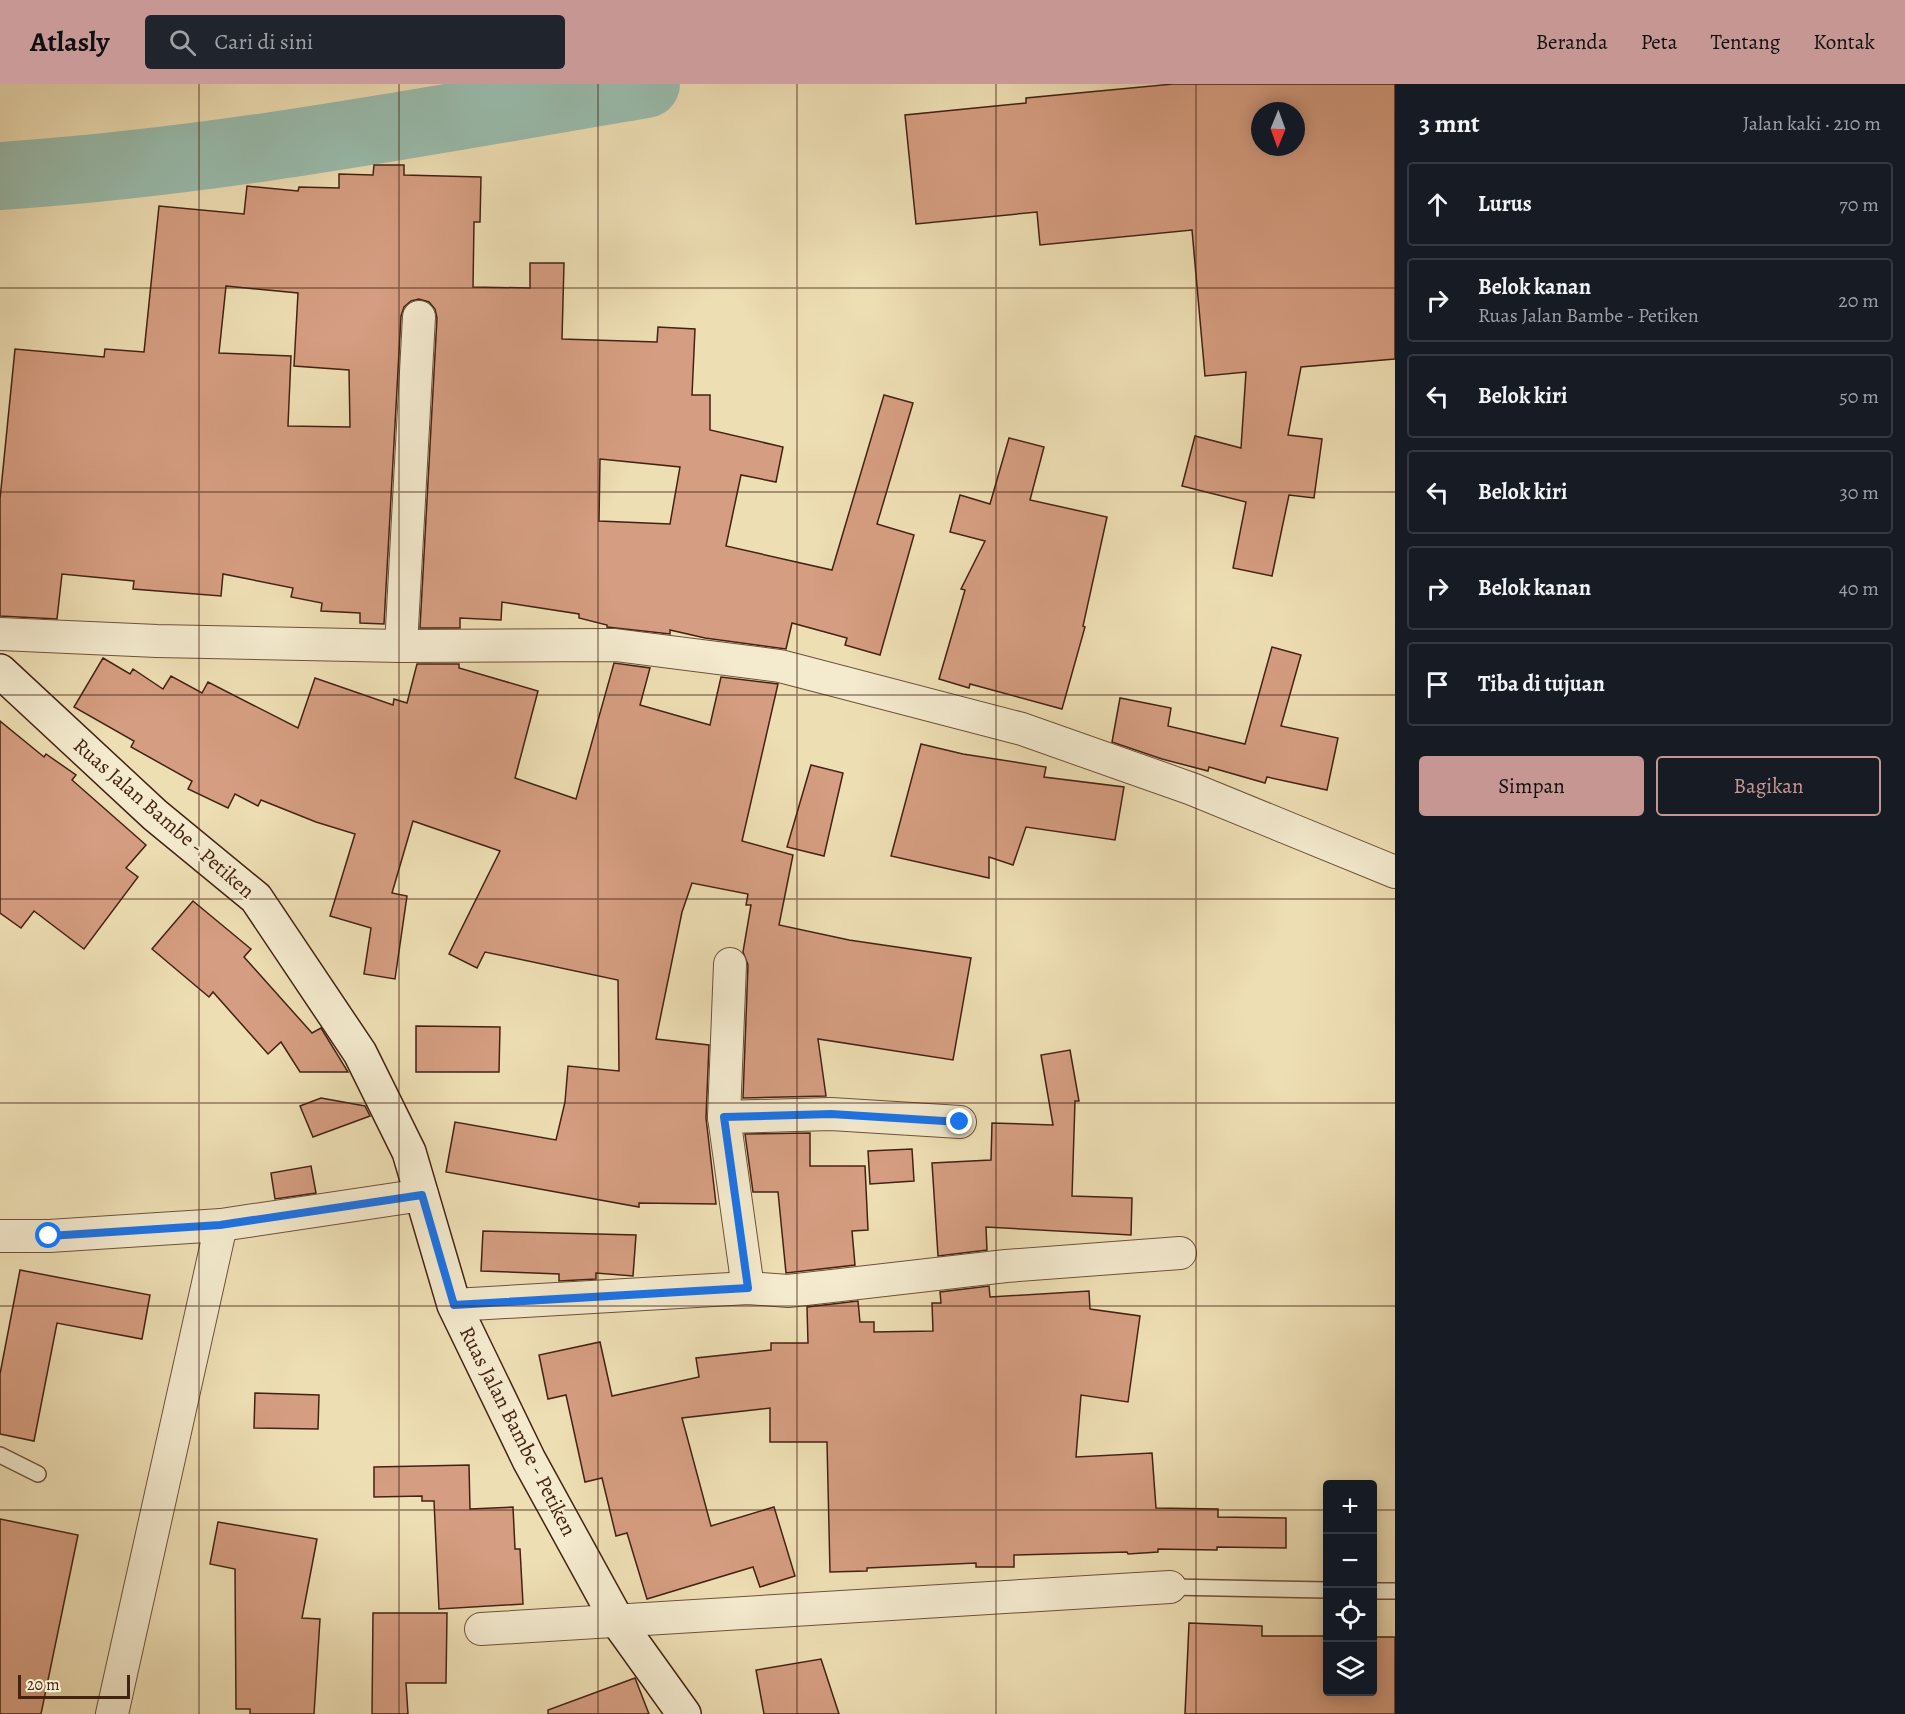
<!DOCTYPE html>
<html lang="id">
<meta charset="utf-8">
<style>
body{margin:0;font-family:Alegreya,serif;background:#20242c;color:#f1f3f6}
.controls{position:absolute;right:18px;bottom:18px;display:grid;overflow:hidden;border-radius:6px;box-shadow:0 3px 15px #0003}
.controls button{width:54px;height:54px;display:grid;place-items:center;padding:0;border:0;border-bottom:2px solid #363941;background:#171b24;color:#f1f3f6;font:30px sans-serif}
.compass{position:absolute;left:1251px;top:18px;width:54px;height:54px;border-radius:50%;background:#171b24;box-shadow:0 3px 15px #0003;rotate:181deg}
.scale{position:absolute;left:18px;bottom:15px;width:112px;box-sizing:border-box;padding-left:6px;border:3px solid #442212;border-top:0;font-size:16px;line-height:21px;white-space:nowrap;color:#442212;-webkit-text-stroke:4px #f4eace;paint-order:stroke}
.stop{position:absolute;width:18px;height:18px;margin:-14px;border:4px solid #1a73e8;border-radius:50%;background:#fff}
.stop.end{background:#1a73e8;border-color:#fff;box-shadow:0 2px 6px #0008}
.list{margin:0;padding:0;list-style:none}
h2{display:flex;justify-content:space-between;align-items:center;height:78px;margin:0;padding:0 24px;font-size:26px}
h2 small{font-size:20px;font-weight:400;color:#9ea1a6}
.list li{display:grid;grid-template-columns:39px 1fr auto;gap:18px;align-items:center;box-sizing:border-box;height:84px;margin:0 12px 12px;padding:0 12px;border:2px solid #363941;border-radius:6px}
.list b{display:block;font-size:22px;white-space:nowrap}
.list p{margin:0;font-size:20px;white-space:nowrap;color:#9ea1a6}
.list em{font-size:20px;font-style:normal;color:#9ea1a6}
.actions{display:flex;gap:12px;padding:18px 24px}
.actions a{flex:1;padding:14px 0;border:2px solid #c59692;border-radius:6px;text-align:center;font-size:21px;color:#c59692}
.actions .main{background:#c59692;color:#111}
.icon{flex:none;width:33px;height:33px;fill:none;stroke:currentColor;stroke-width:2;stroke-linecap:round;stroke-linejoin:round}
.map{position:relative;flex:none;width:1395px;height:1630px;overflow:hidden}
header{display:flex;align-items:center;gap:36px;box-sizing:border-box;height:84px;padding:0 30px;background:#c59692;color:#111}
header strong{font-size:28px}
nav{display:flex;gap:33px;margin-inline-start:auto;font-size:21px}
.search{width:420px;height:54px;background:#20242c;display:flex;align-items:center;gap:15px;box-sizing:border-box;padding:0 21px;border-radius:6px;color:#9ea1a6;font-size:22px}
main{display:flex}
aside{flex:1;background:#171b24}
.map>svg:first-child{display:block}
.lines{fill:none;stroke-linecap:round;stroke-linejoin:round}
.river{stroke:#99bcad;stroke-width:68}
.building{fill:#d59d81;stroke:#442212;stroke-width:1.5;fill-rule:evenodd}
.service-casing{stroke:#6e513a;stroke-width:18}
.minor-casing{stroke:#6e513a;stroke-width:34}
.secondary-casing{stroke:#442212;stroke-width:36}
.service{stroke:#f4eace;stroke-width:15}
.minor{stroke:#f4eace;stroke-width:32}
.secondary{stroke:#f4eace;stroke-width:33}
.route{stroke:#1a73e8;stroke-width:8}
.grid{fill:none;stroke:#442212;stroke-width:1.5;stroke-opacity:0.55}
.labels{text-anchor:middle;stroke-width:5;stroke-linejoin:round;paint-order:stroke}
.street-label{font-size:21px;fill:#442212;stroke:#f4eace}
</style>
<header>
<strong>Atlasly</strong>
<div class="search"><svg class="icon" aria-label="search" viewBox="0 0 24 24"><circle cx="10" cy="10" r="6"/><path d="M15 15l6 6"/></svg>Cari di sini</div>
<nav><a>Beranda</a><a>Peta</a><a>Tentang</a><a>Kontak</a></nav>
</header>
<main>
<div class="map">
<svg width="1395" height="1630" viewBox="0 0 1395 1630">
<rect width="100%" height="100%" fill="#eedeb4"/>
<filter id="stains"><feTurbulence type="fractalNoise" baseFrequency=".00333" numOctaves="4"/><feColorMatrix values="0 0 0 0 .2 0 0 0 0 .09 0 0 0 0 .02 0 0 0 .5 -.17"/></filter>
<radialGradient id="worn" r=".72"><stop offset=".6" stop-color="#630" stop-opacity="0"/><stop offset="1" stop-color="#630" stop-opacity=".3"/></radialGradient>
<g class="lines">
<!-- river -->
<path class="river" d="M0,92C217,78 432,36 646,0"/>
</g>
<!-- building -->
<g class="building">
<path d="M1173,0H1395V275L1301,283L1288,351L1322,355L1314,414L1289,411L1272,492L1233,484L1246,418L1182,402L1195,352L1241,364L1246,288L1205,292L1192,146L1040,161L1037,128L916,140L905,31L1026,19V14ZM1260,27H1296V63H1260Z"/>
<path d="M374,81H404V91L481,93L480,138H474L473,203L530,204V179H564L562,255L657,258L658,243L695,245L692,311H710V346L783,363L776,398L741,391L726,462L832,486L884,311L913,319L877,440L914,451L880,571L845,561L847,554L792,539L786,565L705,554L670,546V550L607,543V541L579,534V530L502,518L501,536L460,534V544H420L437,234L435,225L429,218L419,215L411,217L404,223L401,232L384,540L360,539V529L321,527L322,519L291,513L293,504L223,490L221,512L133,505L134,497L62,490L57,535L0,532V415L15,265L104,273L105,265L144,268L159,122L244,130L247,102L298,107L299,103L339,104V90L373,91ZM226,202L298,209L294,282L349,286L350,343L288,342L291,272L219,269ZM600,375L680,383L670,440L599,437Z"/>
<polygon points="1009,354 1044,363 1030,416 1107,433 1083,542 1085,543 1062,625 970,600 969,604 939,595 965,506 961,505 985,457 950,448 960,411 990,420"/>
<polygon points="1272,563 1301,571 1281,642 1338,654 1327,706 1267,693 1265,699 1209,683 1208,687 1162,675 1112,658 1120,614 1171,624 1168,642 1245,660"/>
<polygon points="103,574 130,590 133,585 163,605 171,592 202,609 208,598 298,644 315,594 393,621 394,615 407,619 417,580 459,580 459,584 538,607 515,694 576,715 614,579 650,584 640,621 710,641 721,593 778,600 742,757 793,771 779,841 849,856 971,874 953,976 818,955 826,1012 743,1014 748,881 743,868 751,821 746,821 748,810 692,799 682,828 656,955 709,961 706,1034 716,1120 639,1119 639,1123 446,1088 455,1038 556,1056 565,1018 568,982 619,987 618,896 485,868 477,884 449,870 500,767 413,737 392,809 407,812 395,895 364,890 371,844 330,832 355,750 316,738 261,716 258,722 235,710 228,724 188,705 192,697 131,663 134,657 74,623"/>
<polygon points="0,637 44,673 46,670 76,691 72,696 146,761 126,784 138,793 84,865 34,827 21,844 0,829"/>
<polygon points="921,660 963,670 1046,683 1044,693 1124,703 1115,756 1026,743 1013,781 989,773 989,794 891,772"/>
<polygon points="811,681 843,689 824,772 787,763"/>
<polygon points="193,817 251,865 244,873 312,949 321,944 348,988 300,988 281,958 268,970 213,908 209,913 152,865"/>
<polygon points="416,942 500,943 499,988 416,988"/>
<polygon points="1070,966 1079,1017 1075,1017 1072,1112 1132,1114 1131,1151 986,1143 987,1166 938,1172 932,1079 991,1076 992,1039 1053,1041 1041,971"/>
<polygon points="321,1014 365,1022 370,1032 313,1053 300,1022"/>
<polygon points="810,1049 810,1082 865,1082 868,1146 852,1147 855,1181 786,1189 778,1108 753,1108 745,1050"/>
<polygon points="912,1065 914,1097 870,1100 868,1067"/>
<polygon points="311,1082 316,1109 275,1115 271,1089"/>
<polygon points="483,1147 636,1151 633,1192 596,1189 596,1195 559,1197 559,1190 481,1187"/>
<polygon points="20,1186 150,1211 142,1255 57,1239 34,1357 0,1350 0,1290"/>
<polygon points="989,1202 990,1213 1089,1207 1090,1225 1140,1232 1128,1318 1081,1311 1076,1373 1152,1369 1156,1424 1218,1425 1218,1433 1286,1434 1286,1464 1217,1463 1217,1466 1158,1465 1158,1468 1128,1470 1127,1468 1014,1471 1014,1483 976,1483 976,1479 867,1484 867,1487 830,1488 827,1358 770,1358 770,1324 682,1334 711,1442 774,1423 795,1492 760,1503 753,1483 647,1515 627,1449 616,1452 602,1394 585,1398 566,1311 548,1315 539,1271 600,1258 612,1312 699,1293 696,1274 771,1266 771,1259 808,1259 807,1223 858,1217 860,1238 874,1238 874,1248 933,1247 932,1219 941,1219 940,1208"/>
<polygon points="255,1309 319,1311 318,1345 254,1344"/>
<polygon points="469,1381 470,1425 513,1423 515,1465 520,1465 523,1520 439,1525 434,1417 422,1417 422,1412 374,1413 374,1383"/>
<polygon points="0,1435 78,1451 41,1630 0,1630"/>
<polygon points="218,1438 317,1455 302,1534 320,1535 314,1630 250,1630 250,1625 236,1625 235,1485 210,1480"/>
<polygon points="373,1529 447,1529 446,1599 406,1599 408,1630 372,1630"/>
<polygon points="1189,1539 1262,1542 1262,1552 1328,1552 1328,1608 1372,1608 1372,1553 1395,1553 1395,1630 1185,1630"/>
<polygon points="821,1575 839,1630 764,1630 756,1586"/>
<polygon points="635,1594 649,1630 548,1630 548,1626"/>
</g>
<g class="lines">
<defs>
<g id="service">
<polyline points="0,1371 38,1390"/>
<polyline points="1170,1503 1328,1506"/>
<polyline points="1372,1507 1395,1507"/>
</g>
<g id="minor">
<polyline points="0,550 157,557 401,562 615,561 780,582 1022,645 1192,705 1395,788"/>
<polyline points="401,562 419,233"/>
<polyline points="730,880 724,1033 748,1204"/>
<polyline points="724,1033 831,1030 960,1038"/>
<polyline points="0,1152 49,1152 221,1141 422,1111"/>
<polyline points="454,1221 748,1204 788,1207 1006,1182 1180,1169"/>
<polyline points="481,1545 1170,1503"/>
<polyline points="112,1630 221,1141"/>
</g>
<polyline id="secondary" points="0,587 155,731 256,814 360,969 409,1068 454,1221 529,1376 618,1538 684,1630"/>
</defs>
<!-- service casing -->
<use href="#service" class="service-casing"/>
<!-- minor casing -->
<use href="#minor" class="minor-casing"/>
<!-- secondary casing -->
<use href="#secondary" class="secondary-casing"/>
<!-- service -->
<use href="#service" class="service"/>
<!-- minor -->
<use href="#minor" class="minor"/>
<!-- secondary -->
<use href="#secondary" class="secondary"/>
</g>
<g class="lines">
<!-- route -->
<polyline class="route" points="49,1152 220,1141 422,1111 454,1221 748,1204 724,1033 831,1030 960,1038"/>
</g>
<!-- grid -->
<path class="grid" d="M199,0V1630M399,0V1630M598,0V1630M797,0V1630M996,0V1630M1196,0V1630M0,204H1395M0,408H1395M0,611H1395M0,815H1395M0,1019H1395M0,1222H1395M0,1426H1328M1372,1426H1395"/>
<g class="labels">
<!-- street labels -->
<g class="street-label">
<text transform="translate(164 734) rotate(41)" y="7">Ruas Jalan Bambe - Petiken</text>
<text transform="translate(518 1347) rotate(63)" y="7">Ruas Jalan Bambe - Petiken</text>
</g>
</g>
<rect width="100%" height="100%" filter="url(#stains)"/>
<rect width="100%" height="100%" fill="url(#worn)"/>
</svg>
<div class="controls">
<button>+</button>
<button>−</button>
<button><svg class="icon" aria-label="locate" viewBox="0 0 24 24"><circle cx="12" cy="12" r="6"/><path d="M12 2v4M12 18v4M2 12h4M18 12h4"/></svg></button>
<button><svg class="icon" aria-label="layers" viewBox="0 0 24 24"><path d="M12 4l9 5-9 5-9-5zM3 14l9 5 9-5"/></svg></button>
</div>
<svg class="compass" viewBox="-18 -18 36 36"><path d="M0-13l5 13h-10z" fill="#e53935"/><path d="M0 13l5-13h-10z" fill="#9ea1a6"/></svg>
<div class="scale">20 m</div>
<div class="stop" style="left:49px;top:1152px"></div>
<div class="stop end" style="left:960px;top:1038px"></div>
</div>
<aside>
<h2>3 mnt<small>Jalan kaki · 210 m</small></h2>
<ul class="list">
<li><svg class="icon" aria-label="ahead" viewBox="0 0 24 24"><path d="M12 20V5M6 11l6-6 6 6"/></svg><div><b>Lurus</b></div><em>70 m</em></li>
<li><svg class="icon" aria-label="right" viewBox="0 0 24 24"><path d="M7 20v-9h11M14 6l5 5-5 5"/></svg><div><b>Belok kanan</b><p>Ruas Jalan Bambe - Petiken</p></div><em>20 m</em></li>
<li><svg class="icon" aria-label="left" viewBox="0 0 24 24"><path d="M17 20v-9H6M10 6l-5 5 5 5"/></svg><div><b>Belok kiri</b></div><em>50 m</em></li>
<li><svg class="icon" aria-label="left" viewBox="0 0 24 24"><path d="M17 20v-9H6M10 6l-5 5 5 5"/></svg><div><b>Belok kiri</b></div><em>30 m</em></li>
<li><svg class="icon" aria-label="right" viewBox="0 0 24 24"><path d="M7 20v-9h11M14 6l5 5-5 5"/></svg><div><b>Belok kanan</b></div><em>40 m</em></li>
<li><svg class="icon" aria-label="arrive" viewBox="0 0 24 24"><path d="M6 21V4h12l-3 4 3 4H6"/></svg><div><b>Tiba di tujuan</b></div></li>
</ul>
<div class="actions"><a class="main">Simpan</a><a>Bagikan</a></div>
</aside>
</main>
